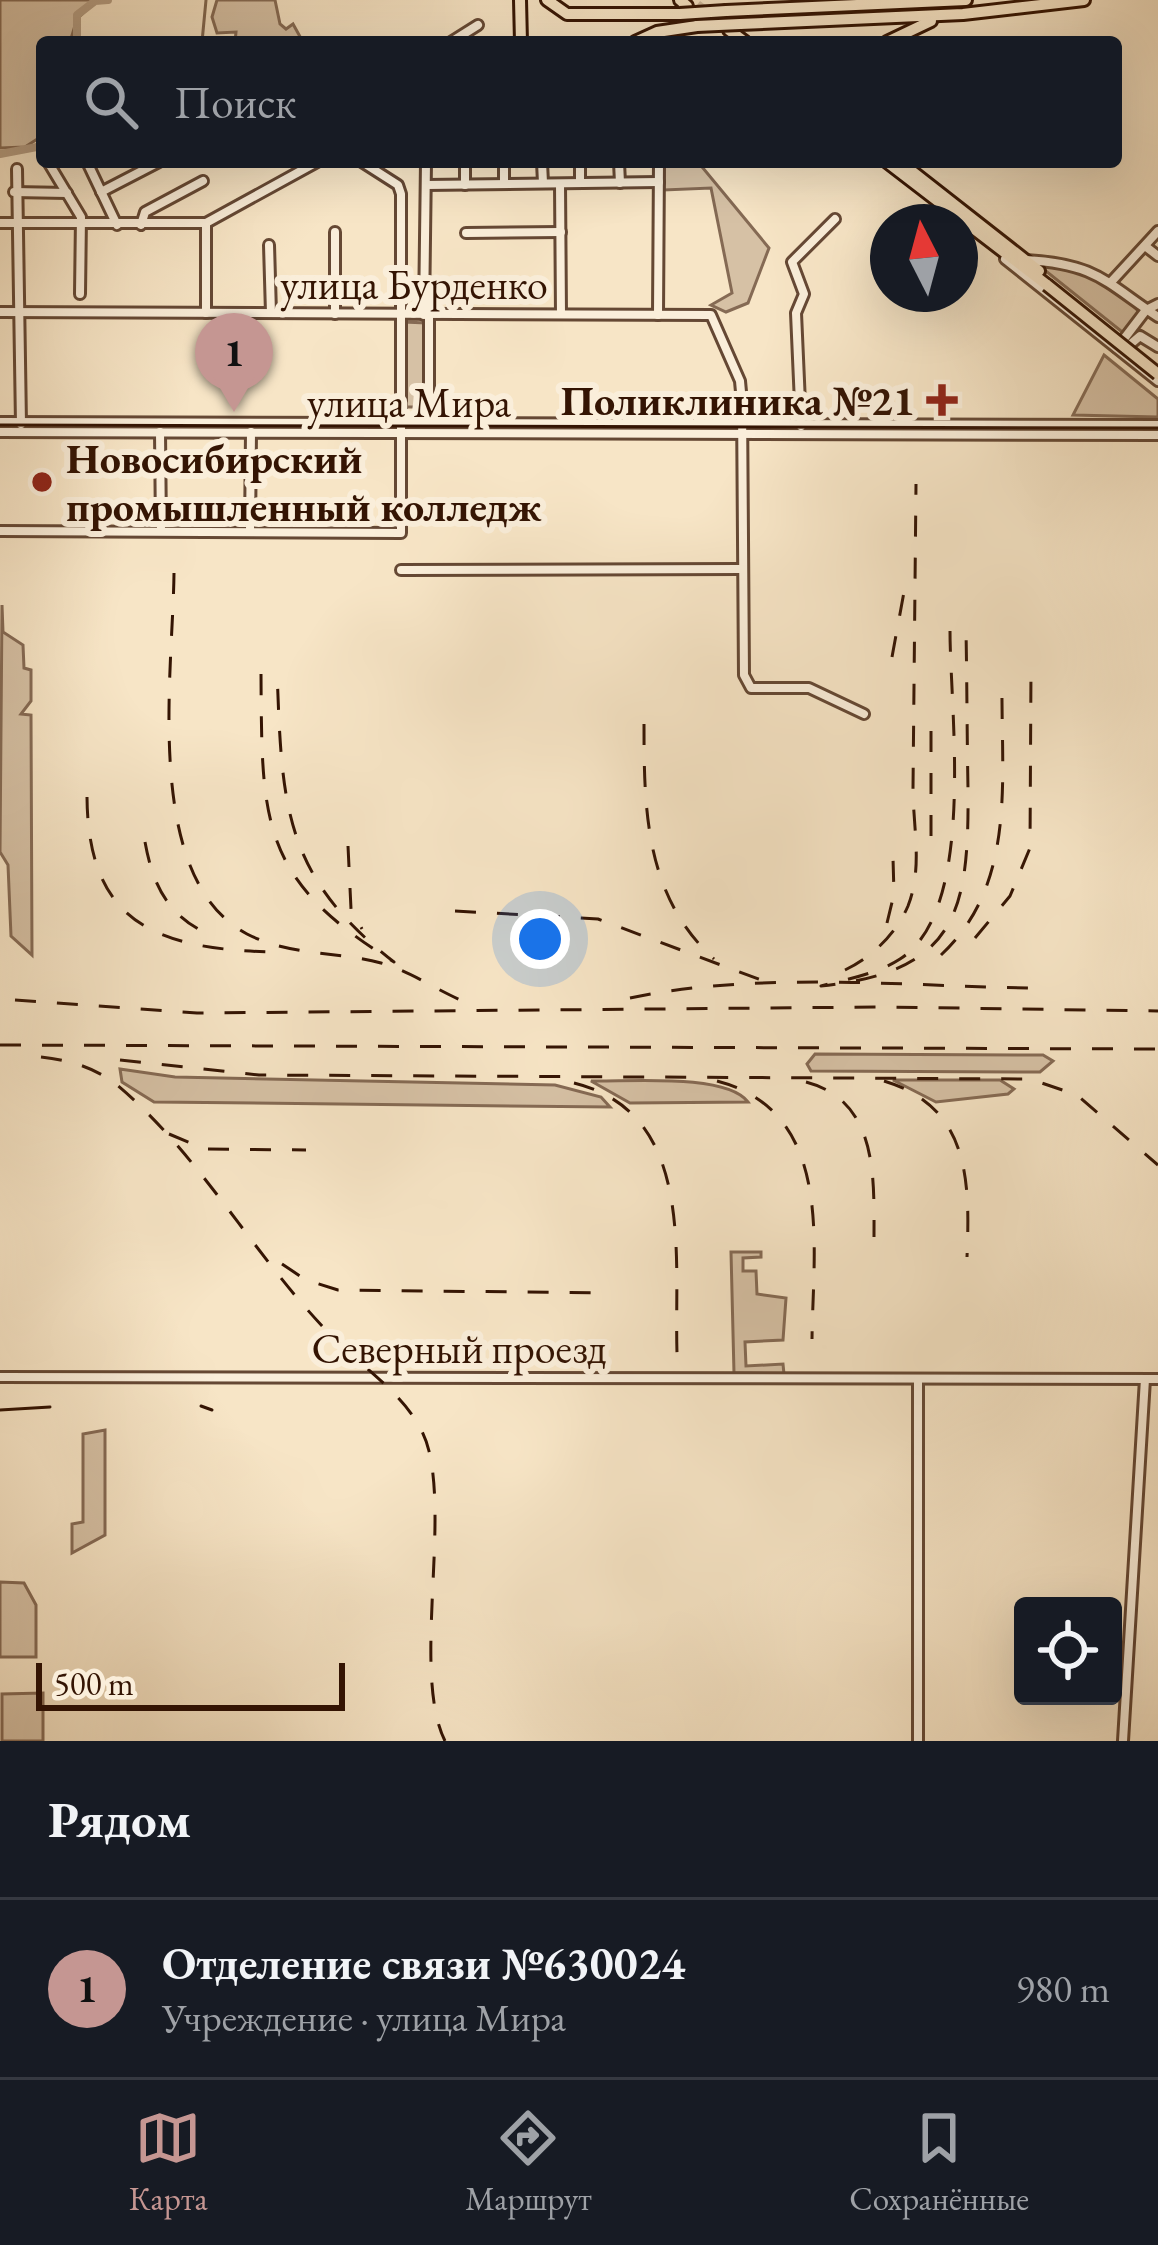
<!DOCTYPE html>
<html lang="ru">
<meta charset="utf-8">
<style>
body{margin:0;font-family:"EB Garamond",serif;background:#242831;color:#f1f3f6}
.controls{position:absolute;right:36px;bottom:36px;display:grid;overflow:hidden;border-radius:12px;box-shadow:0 12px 48px #0002}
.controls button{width:108px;height:108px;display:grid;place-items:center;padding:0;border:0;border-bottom:3px solid #363941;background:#171b24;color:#f1f3f6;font:60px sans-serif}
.compass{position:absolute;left:870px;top:204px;width:108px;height:108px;border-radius:50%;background:#171b24;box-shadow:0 12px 48px #0002;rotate:354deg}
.scale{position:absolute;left:36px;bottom:30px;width:309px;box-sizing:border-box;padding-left:12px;border:6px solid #341403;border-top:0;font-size:33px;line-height:42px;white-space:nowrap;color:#341403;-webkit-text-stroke:9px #faeeda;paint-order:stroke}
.you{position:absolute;left:540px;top:939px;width:42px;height:42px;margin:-30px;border:9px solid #fff;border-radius:50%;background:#1a73e8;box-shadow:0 0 0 18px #1a73e833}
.badge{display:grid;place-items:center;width:78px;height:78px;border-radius:50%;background:#c59692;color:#111;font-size:39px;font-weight:700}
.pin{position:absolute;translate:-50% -99px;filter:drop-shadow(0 3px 6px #0008)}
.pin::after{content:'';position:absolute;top:63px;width:42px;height:36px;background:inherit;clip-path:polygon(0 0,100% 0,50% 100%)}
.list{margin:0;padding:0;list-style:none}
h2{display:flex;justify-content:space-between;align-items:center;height:156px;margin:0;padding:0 48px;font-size:51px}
h2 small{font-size:39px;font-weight:400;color:#9ea1a6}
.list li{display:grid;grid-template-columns:78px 1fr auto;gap:36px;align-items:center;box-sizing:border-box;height:180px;padding:0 48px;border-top:3px solid #363941}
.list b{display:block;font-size:45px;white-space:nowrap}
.list p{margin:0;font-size:39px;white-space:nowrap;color:#9ea1a6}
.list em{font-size:39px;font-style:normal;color:#9ea1a6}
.icon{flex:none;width:66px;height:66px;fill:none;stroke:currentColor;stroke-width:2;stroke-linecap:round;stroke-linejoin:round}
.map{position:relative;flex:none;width:1158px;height:1741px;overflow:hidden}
.search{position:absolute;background:#171b24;box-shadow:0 12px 48px #0002;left:36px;right:36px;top:36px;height:132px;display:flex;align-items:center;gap:30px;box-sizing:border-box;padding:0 42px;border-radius:12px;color:#9ea1a6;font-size:45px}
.sheet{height:336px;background:#171b24}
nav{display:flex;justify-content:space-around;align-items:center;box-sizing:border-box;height:168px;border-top:3px solid #363941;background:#171b24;font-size:33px;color:#9ea1a6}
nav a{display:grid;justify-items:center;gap:6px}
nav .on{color:#c59692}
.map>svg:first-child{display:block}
.green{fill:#d6c1a5;stroke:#856a54;stroke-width:3}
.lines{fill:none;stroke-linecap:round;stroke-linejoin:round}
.stream{stroke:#816750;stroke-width:3}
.river{stroke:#b59e84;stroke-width:8}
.major-tunnel{stroke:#d0bb9f;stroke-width:10;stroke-dasharray:10 5;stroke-linecap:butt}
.minor-casing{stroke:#654834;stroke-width:14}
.major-casing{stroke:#341403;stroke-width:16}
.minor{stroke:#faeeda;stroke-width:8}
.major{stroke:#f7e5c6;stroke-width:10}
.tram{stroke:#341403;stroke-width:3}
.rail{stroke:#341403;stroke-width:3;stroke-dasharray:21 21;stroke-linecap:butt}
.major-bridge-casing{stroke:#341403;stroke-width:16;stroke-linecap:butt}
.major-bridge{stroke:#f7e5c6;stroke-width:10}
.poi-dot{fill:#8f2418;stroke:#faeeda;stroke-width:4.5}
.labels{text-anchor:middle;stroke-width:12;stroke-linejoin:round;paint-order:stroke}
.street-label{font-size:42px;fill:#341403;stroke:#faeeda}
.poi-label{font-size:42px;font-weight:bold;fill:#341403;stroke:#faeeda;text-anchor:end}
</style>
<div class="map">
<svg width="1158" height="1741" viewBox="0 0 1158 1741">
<rect width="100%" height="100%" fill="#f7e5c6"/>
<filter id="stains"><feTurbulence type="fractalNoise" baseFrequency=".00167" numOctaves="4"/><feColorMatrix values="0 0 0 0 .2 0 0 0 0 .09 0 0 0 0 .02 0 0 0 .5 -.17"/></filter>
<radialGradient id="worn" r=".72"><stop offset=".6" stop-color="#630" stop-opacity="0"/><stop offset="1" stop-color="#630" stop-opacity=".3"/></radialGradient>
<!-- green -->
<g class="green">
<polygon points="0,0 97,0 77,19 70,42 42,42 42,136 25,147 0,148"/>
<polygon points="217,0 275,0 280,24 286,29 293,24 303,42 235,42 236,32 217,33 212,17"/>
<polygon points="664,162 698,162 769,248 748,303 726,312 711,305 732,293 711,188 664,190"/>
<path d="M1037,264C1078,268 1113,280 1140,313L1126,335Z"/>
<polygon points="403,322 427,323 427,407 403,407"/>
<polygon points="1104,355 1158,399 1158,417 1073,415"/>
<polygon points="2,605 3,632 23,645 24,668 31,670 31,701 21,714 31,715 32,955 11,936 8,865 0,852"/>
<polygon points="815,1054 1043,1055 1053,1061 1040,1072 811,1071 807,1064"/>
<polygon points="120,1069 175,1077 555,1085 601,1097 610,1107 154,1102 122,1082"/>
<polygon points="893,1080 1000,1080 1014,1089 1008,1094 936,1102"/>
<path d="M591,1081C627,1082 726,1073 748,1102L630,1103Z"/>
<polygon points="731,1252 761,1252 761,1257 743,1258 743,1271 756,1271 757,1294 786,1298 783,1340 745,1342 746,1366 783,1364 784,1374 734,1373"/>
<polygon points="105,1430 105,1535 72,1553 72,1524 83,1522 83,1434"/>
<polygon points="0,1582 24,1583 36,1605 36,1657 0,1657"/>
<polygon points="43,1693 43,1741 2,1741 2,1694"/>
</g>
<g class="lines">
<!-- stream -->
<polyline class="stream" points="202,42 206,0"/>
<!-- river -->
<g class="river">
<polyline points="77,42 77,15 95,1 108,0"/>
<polyline points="0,154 42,146"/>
</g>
<!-- major-tunnel -->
<polyline class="major-tunnel" points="697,5 726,27"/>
<defs>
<g id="minor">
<polyline points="451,42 478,25"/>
<polyline points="48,162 81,217 80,294"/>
<polyline points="87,162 117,225"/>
<polyline points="542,162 543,183"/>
<polyline points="580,162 580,183"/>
<polyline points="619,162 620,183"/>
<polyline points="17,169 21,424"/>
<polyline points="504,184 504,162"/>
<polyline points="560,184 561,314"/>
<polyline points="426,185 659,182"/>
<polyline points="465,185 465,162"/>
<polyline points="14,192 67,193"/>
<polyline points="101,192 159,162"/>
<polyline points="0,223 206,223 317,162"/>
<polyline points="141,225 145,212 203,181"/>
<polyline points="466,233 561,232"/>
<polyline points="269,245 271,313"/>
<polyline points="1145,246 1158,256"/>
<polyline points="1005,259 1158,381"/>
<path d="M1026,260C1096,264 1104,281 1158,317"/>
<polyline points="1112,281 1158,231"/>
<polyline points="0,312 711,315 740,381 742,403 744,675 751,688 809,688 864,714"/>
<polyline points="206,313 206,223"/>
<polyline points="335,314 335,232"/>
<polyline points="424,315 426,162"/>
<polyline points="658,315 659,162"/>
<polyline points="429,316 429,423"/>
<polyline points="1117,348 1146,310 1158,304"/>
<polyline points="1126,348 1140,336 1158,347"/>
<polyline points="0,422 1158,425"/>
<polyline points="801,426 796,313 804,294 792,262 835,219"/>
<polyline points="0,432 1158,435"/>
<polyline points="160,432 161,531"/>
<polyline points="0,531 401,533 401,194 398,185 362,162"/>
<polyline points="250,532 251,432"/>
<polyline points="401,570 741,569"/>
<polyline points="0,1377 1158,1379"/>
<polyline points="918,1379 918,1741"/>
<polyline points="1123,1741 1145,1379"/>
</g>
<g id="major">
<polyline points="520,0 521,42"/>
<polyline points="547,0 567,14 680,14"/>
<polyline points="680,0 687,6"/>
<polyline points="726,11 966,0"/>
<polyline points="740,24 963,14 1084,0"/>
<polyline points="729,30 745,42"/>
<polyline points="635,42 657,32 697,26"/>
<polyline points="887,42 931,21"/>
<polyline points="887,162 1047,285"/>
<polyline points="900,162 1039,271"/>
</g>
</defs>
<!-- minor casing -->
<use href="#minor" class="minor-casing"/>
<!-- major casing -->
<use href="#major" class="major-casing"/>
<!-- minor -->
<use href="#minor" class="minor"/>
<!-- major -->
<use href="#major" class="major"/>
<!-- tram -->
<g class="tram">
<polyline points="0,425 1158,428"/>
<polyline points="201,1406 212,1410"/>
<polyline points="0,1410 50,1407"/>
</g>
<!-- rail -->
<g class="rail">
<path d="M174,573C173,674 142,878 247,934C290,956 336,951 381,963C413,972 442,994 473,1005"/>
<path d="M950,631C950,713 977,910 900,959C877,974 847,979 821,986C958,972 969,910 968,789C967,736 967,684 966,631"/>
<polyline points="892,657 904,592"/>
<path d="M261,674C262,821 259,879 394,962C282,875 282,803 277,670"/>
<path d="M644,724C644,810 645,896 714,959"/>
<polyline points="931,731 931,839"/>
<path d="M87,797C88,923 156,949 272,952"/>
<path d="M145,842C153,886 168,916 210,935"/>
<polyline points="348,846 351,909 362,929"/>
<polyline points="455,911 598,919 761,980"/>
<polyline points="887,923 894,894 893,858"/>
<polyline points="975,938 1010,896 1030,848 1031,668"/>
<path d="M941,955C1017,884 1001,780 1002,685"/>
<path d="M845,970C872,957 896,934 908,906C923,867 913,828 913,788C914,687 915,585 916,484"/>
<path d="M630,998C759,971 900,986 1031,988"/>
<polyline points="15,1000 197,1013 883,1007 1158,1011"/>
<polyline points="0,1045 1158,1049"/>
<path d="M41,1057C69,1060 94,1067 117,1085C205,1159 260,1268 343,1347C375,1377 419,1407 429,1451C448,1530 413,1677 445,1741"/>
<polyline points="120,1060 259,1075 1030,1079 1077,1095 1158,1165"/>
<path d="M717,1081C835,1112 813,1245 812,1339"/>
<path d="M884,1081C970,1107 970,1181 967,1257"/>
<path d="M806,1082C878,1101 874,1177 874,1237"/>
<path d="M574,1083C696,1113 674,1256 677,1353"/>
<polyline points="169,1134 205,1149 306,1150"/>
<polyline points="282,1264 306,1280 338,1290 611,1293"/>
</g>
<defs>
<g id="major-bridge">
<polyline points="680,14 726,11"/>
<polyline points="697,26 740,24"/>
<polyline points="1047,285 1158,374"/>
</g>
</defs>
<!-- major-bridge casing -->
<use href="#major-bridge" class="major-bridge-casing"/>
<!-- major-bridge -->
<use href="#major-bridge" class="major-bridge"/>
</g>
<!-- markers -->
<g class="poi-dot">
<path d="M936 382h12v12h12v12h-12v12h-12v-12h-12v-12h12z"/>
<circle cx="42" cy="482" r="12"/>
</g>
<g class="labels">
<!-- street labels -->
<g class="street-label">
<text x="414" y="299">улица Бурденко</text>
<text x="409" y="417">улица Мира</text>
<text x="459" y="1363">Северный проезд</text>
</g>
<!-- poi labels -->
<g class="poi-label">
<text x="915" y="415">Поликлиника №21</text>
<text x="66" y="473" text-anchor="start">Новосибирский<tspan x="66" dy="48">промышленный колледж</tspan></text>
</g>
</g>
<rect width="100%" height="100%" filter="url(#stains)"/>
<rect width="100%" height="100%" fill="url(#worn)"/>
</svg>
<div class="controls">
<button><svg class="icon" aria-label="locate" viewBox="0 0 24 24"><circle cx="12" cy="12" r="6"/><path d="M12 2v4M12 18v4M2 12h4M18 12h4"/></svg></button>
</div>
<svg class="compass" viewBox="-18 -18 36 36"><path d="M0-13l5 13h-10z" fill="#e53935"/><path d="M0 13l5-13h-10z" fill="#9ea1a6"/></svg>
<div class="scale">500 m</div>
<div class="you"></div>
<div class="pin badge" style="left:234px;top:412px">1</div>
<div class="search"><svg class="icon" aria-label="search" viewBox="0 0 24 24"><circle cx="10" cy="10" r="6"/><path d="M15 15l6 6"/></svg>Поиск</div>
</div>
<section class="sheet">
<h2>Рядом<small></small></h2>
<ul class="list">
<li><span class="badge">1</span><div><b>Отделение связи №630024</b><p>Учреждение · улица Мира</p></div><em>980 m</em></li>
</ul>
</section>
<nav>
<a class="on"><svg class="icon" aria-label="map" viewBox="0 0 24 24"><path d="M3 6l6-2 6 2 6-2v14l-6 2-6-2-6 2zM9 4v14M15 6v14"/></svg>Карта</a>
<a><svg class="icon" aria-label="directions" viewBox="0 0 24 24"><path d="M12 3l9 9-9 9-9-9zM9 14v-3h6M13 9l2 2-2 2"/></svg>Маршрут</a>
<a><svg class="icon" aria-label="saved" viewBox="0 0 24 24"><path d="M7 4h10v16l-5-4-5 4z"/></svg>Сохранённые</a>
</nav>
